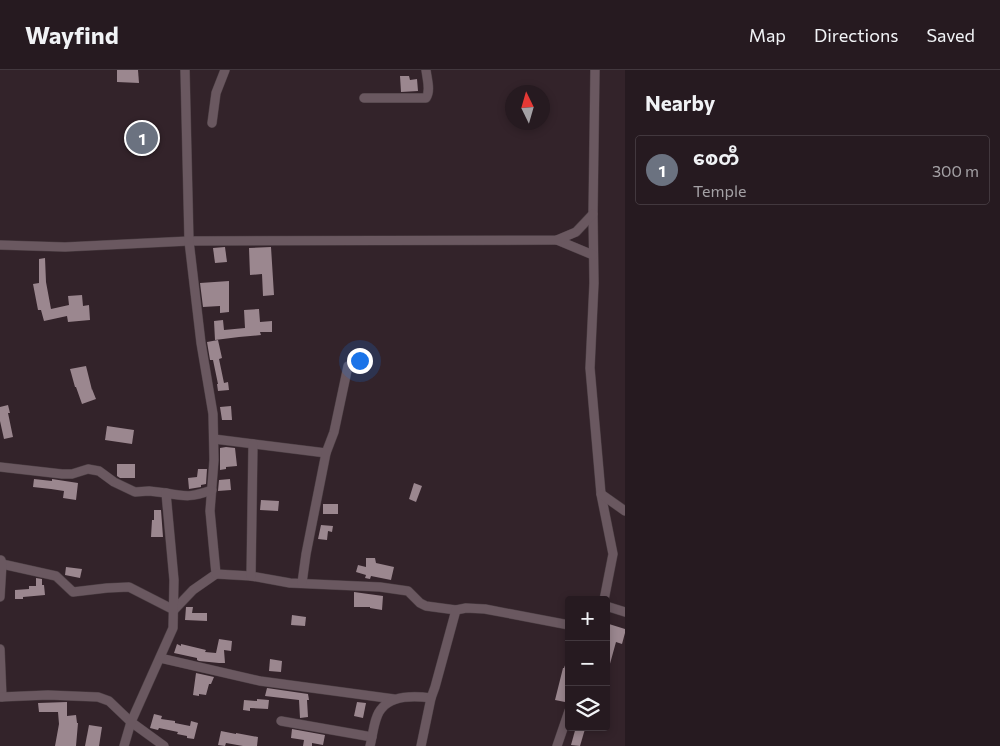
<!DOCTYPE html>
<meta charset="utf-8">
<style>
body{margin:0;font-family:Commissioner,"Noto Sans Myanmar",sans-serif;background:#2e2329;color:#f1f3f6}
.controls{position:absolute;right:15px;bottom:15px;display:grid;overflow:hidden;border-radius:5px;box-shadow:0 2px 8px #0003}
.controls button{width:45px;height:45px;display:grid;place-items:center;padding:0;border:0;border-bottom:1px solid #42383e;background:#261a20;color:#f1f3f6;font:25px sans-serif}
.compass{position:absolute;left:505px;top:15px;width:45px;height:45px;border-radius:50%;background:#261a20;box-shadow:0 2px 8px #0003;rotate:355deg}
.you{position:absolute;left:359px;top:290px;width:18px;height:18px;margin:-12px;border:4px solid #fff;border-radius:50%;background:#1a73e8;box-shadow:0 0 0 8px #1a73e833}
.badge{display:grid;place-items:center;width:32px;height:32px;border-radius:50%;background:#1a73e8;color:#fff;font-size:16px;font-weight:700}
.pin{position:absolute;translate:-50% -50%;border:2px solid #fff;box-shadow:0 1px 5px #0006}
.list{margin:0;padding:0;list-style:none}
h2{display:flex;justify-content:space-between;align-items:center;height:65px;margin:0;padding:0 20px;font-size:21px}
h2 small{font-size:16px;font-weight:400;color:#a4a1a5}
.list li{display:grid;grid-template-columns:32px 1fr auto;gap:15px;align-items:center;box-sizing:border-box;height:70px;margin:0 10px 10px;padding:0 10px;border:1px solid #42383e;border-radius:5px}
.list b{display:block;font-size:19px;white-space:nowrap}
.list p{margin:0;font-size:16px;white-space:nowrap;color:#a4a1a5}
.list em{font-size:16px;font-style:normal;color:#a4a1a5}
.icon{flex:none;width:28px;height:28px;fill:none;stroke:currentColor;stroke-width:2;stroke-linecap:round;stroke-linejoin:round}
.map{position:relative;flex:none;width:625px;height:676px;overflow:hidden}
header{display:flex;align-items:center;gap:30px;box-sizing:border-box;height:70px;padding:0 25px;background:#261a20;border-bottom:1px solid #42383e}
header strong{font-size:24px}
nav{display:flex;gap:28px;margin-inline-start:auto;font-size:18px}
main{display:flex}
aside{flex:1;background:#261a20}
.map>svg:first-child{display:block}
.building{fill:#9b878f}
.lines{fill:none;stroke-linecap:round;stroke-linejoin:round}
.minor-casing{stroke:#4b3e43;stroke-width:10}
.minor{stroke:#6a5860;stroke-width:9}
</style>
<header>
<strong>Wayfind</strong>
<nav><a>Map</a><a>Directions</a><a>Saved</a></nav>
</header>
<main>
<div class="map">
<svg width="625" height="676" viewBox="0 0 625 676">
<rect width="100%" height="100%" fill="#33232a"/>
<!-- building -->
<g class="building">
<polygon points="117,0 138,0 139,13 117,12"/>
<polygon points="400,6 409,6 410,10 417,9 418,21 401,22"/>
<polygon points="225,177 227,192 215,193 213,178"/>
<polygon points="271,177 274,225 263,226 262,204 250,205 249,178"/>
<polygon points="45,188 46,212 51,239 69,235 68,226 82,225 83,236 89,235 90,250 68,252 67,246 44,251 41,240 38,240 33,214 39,213 39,189"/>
<polygon points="229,211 229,242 220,243 220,236 203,237 200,213"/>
<polygon points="259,239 260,252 272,251 272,262 260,262 261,265 239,267 215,270 214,251 223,250 224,260 245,258 244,240"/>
<polygon points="218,270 222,288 219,289 224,313 228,312 229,320 218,321 217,314 218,314 213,290 210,290 207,272"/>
<polygon points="86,296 92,320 92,319 96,329 82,334 76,317 75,317 70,299"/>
<polygon points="8,335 10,343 8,343 13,367 4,369 0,351 0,337"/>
<polygon points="231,336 232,350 222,350 220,337"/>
<polygon points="107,356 134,360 132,374 105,370"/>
<polygon points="226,377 235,378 237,396 226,397 226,399 220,400 220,378"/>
<polygon points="117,394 135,394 135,408 120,408 117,406"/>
<polygon points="198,399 207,399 206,414 201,415 201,417 189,419 188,408 197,407"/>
<polygon points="34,409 52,411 52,409 78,413 76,430 63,428 64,421 51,419 33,417"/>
<polygon points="230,409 231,420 218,421 219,410"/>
<polygon points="414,413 422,416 416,432 409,429"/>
<polygon points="261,430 279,431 278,441 260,440"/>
<rect x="323" y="434" width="15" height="10"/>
<polygon points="154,440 161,440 163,467 151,467 152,450 154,450"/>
<polygon points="321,455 333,456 332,462 328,461 327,470 318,469"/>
<polygon points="366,488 375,488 376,493 394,497 391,510 371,506 370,509 365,508 366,505 356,502 358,495 366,497"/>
<polygon points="66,497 82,499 80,508 65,505"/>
<polygon points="36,508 42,509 42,515 44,515 45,525 23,527 23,529 15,529 15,520 29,519 29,516 36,516"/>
<polygon points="354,522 383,526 382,540 370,538 370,537 354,537"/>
<polygon points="186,537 193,537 192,543 207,543 207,551 185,550"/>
<polygon points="292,545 306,547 305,556 291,555"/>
<polygon points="609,554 625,559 625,563 622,574 616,572 608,601 606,601 606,565"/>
<polygon points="219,569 232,571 231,581 224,580 225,593 219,593 199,591 197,590 197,588 174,583 177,574 181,576 181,574 206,580 205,582 216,583"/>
<polygon points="568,587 569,617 565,632 555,630 563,598 564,598"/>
<polygon points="270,589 282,591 281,602 269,601"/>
<polygon points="196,603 214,607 211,614 209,614 206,625 199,624 199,626 193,625"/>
<polygon points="267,618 308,624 309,630 307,630 308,647 300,648 299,630 265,626"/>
<polygon points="257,629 269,630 268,639 250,638 250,641 243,640 244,630 257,631"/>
<polygon points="67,632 67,646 76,645 77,653 78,653 76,676 55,676 59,654 58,642 39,642 38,633"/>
<polygon points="357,632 366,633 363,648 354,646"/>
<polygon points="154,644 162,646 161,649 175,651 175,653 190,656 191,651 198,653 194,669 187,668 187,666 177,664 178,662 159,658 158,660 150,658"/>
<polygon points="89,655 102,657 99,676 85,676"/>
<polygon points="576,657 585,659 580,676 571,675"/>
<polygon points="292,659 325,665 323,675 312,673 312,676 303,676 304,670 291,668"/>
<polygon points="221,661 236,664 236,663 258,667 257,676 243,676 226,673 225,676 218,675"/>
</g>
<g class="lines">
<defs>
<g id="minor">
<polyline points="595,0 593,144 594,213 590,298 601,424 613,484 604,530"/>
<path d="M364,28H426C431,21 427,9 426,0"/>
<polyline points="212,53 216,23 225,0"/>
<polyline points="557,170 593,185"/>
<polyline points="0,175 65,177 189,171 557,170 576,162 593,144"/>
<polyline points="214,369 326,383"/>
<polyline points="0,397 62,404 72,404 88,399 99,401 114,412 135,422 149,421 166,423"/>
<polyline points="601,424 625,441"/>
<polyline points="2,494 56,506 73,522 107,518 129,517 174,540 193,520 216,504 210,441 214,390 213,344 201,273 189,171 185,0"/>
<polyline points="216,504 251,506 290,513 380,517 408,521 420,533 426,536 456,540"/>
<polyline points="251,506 253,374"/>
<polyline points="302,513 306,484 326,383 334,362 348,296"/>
<polyline points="0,527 2,494 1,490"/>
<polyline points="606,536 625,542"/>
<polyline points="0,579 2,627"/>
<polyline points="160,588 260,611 394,629"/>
<polyline points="0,627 48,625 98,627 109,631 131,652 164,676"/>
<polyline points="281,651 372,667"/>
<path d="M124,676L131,652L173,558L174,510L166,423C187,427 192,427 212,420"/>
<path d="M370,676C373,665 374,646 382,638C393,625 416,626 431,628L435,617L456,540L466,538L485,539L569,555"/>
<polyline points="421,676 431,628"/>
<polyline points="557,676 569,641"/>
</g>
</defs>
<!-- minor casing -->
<use href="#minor" class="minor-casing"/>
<!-- minor -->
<use href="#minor" class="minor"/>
</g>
</svg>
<div class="controls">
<button>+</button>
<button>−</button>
<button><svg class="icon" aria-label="layers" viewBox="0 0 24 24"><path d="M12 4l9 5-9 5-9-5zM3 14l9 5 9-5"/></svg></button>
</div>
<svg class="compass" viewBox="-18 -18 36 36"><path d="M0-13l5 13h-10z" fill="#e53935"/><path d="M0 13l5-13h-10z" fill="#a4a1a5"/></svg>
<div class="you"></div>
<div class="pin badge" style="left:142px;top:68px;background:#6b7280">1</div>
</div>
<aside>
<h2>Nearby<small></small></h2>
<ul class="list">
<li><span class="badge" style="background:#6b7280">1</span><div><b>စေတီ</b><p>Temple</p></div><em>300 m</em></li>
</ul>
</aside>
</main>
